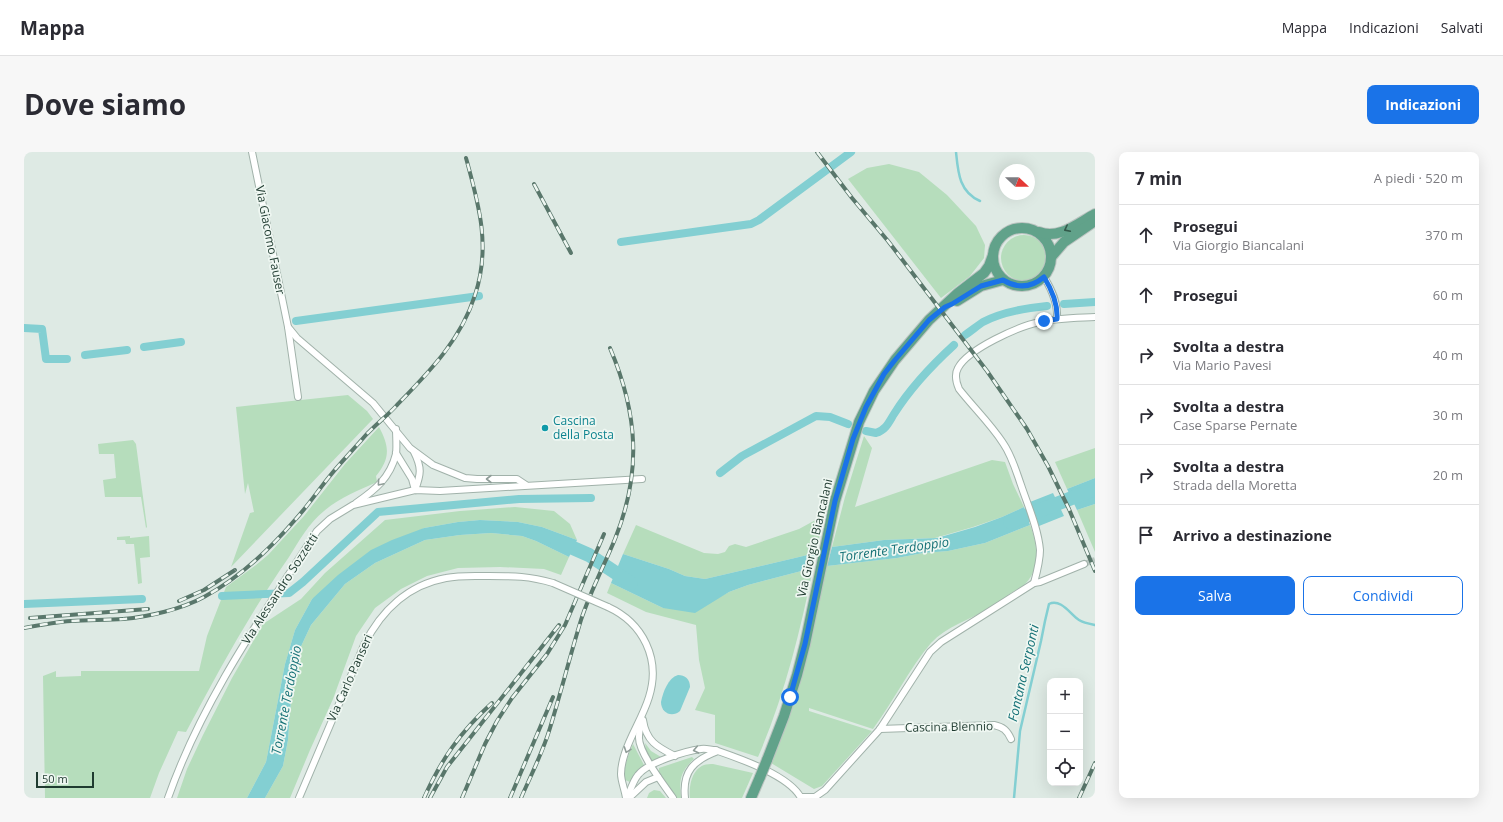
<!DOCTYPE html>
<html lang="it">
<meta charset="utf-8">
<style>
body{margin:0;font-family:"Open Sans",sans-serif;background:#f7f7f7;color:#2b2b33}
.controls{position:absolute;right:12px;bottom:12px;display:grid;overflow:hidden;border-radius:8px;box-shadow:0 4px 16px #0002}
.controls button{width:36px;height:36px;display:grid;place-items:center;padding:0;border:0;border-bottom:1px solid #e1e1e2;background:#fff;color:#2b2b33;font:20px sans-serif}
.compass{position:absolute;left:975px;top:12px;width:36px;height:36px;border-radius:50%;background:#fff;box-shadow:0 4px 16px #0002;rotate:112deg}
.scale{position:absolute;left:12px;bottom:10px;width:58px;box-sizing:border-box;padding-left:4px;border:2px solid #1f3b30;border-top:0;font-size:11px;line-height:14px;white-space:nowrap;color:#1f3b30;-webkit-text-stroke:3px #eff7f2;paint-order:stroke}
.stop{position:absolute;width:12px;height:12px;margin:-9px;border:3px solid #1a73e8;border-radius:50%;background:#fff}
.stop.end{background:#1a73e8;border-color:#fff;box-shadow:0 1px 4px #0008}
.list{margin:0;padding:0;list-style:none}
h2{display:flex;justify-content:space-between;align-items:center;height:52px;margin:0;padding:0 16px;font-size:17px}
h2 small{font-size:13px;font-weight:400;color:#7c7c81}
.list li{display:grid;grid-template-columns:26px 1fr auto;gap:12px;align-items:center;box-sizing:border-box;height:60px;padding:0 16px;border-top:1px solid #e1e1e2}
.list b{display:block;font-size:15px;white-space:nowrap}
.list p{margin:0;font-size:13px;white-space:nowrap;color:#7c7c81}
.list em{font-size:13px;font-style:normal;color:#7c7c81}
.actions{display:flex;gap:8px;padding:12px 16px}
.actions a{flex:1;padding:9px 0;border:1px solid #1a73e8;border-radius:8px;text-align:center;font-size:14px;color:#1a73e8}
.actions .main{background:#1a73e8;color:#fff}
.icon{flex:none;width:22px;height:22px;fill:none;stroke:currentColor;stroke-width:2;stroke-linecap:round;stroke-linejoin:round}
.map{position:relative;flex:none;width:1071px;height:646px;overflow:hidden;border-radius:8px}
header{display:flex;align-items:center;gap:24px;box-sizing:border-box;height:56px;padding:0 20px;background:#fff;border-bottom:1px solid #e1e1e2}
header strong{font-size:19px}
nav{display:flex;gap:22px;margin-inline-start:auto;font-size:14px}
.intro{display:flex;align-items:center;justify-content:space-between;box-sizing:border-box;height:96px;padding:0 24px}
h1{margin:0;font-size:28px}
.button{padding:10px 18px;border-radius:8px;background:#1a73e8;color:#fff;font-size:14px;font-weight:700}
main{display:flex;gap:24px;padding:0 24px}
aside{flex:1;background:#fff;border-radius:8px;box-shadow:0 4px 16px #0002}
.map>svg:first-child{display:block}
.green{fill:#b6ddbc}
.water{fill:#83cfd2}
.lines{fill:none;stroke-linecap:round;stroke-linejoin:round}
.stream{stroke:#83cfd2;stroke-width:2.5}
.canal{stroke:#83cfd2;stroke-width:8}
.river{stroke:#83cfd2;stroke-width:14}
.minor-tunnel{stroke:#b8c7c0;stroke-width:6;stroke-dasharray:6 3;stroke-linecap:butt}
.minor-casing{stroke:#a1b2aa;stroke-width:8}
.primary-casing{stroke:#bcc4c1;stroke-width:12}
.minor{stroke:#fff;stroke-width:6}
.primary{stroke:#61a28a;stroke-width:10}
.rail-casing{stroke:#59776b;stroke-width:4}
.rail{stroke:#eff7f2;stroke-width:2.5;stroke-dasharray:8;stroke-linecap:butt}
.minor-bridge-casing{stroke:#a1b2aa;stroke-width:8;stroke-linecap:butt}
.primary-bridge-casing{stroke:#bcc4c1;stroke-width:12;stroke-linecap:butt}
.minor-bridge{stroke:#fff;stroke-width:6}
.primary-bridge{stroke:#61a28a;stroke-width:10}
.oneway{stroke:#335a4b}
.oneway2{stroke:#8f9d98}
.route{stroke:#1a73e8;stroke-width:5}
.culture-dot{fill:#0f9aa8;stroke:#eff7f2;stroke-width:1.5}
.labels{text-anchor:middle;stroke-width:3.5;stroke-linejoin:round;paint-order:stroke}
.street-label{font-size:12px;fill:#1f3b30;stroke:#eff7f2}
.culture-label{font-size:12px;fill:#0d838f;stroke:#eff7f2;text-anchor:start}
.water-label{font-size:13px;font-style:italic;fill:#187378;stroke:#eff7f2}
</style>
<header>
<strong>Mappa</strong>
<nav><a>Mappa</a><a>Indicazioni</a><a>Salvati</a></nav>
</header>
<div class="intro"><h1>Dove siamo</h1><a class="button">Indicazioni</a></div>
<main>
<div class="map">
<svg width="1071" height="646" viewBox="0 0 1071 646">
<rect width="100%" height="100%" fill="#deeae4"/>
<!-- green -->
<g class="green">
<polygon points="865,12 895,20 923,43 952,74 961,93 960,106 946,124 917,146 824,27 843,16"/>
<circle cx="1000" cy="106" r="23"/>
<polygon points="324,243 343,259 349,267 207,415 226,361 230,360 224,331 221,342 212,255"/>
<path d="M355,275C366,295 366,307 352,324L353,330C335,338 315,346 300,359C285,371 275,389 265,405C226,461 194,520 162,580L154,579L135,621L126,646H21L19,524L32,519V525L57,524V519H175L183,484L202,435L232,413L244,403L280,364L321,312Z"/>
<polygon points="840,284 848,296 831,355 968,308 981,310 989,332 1000,355 978,365 949,375 911,386 860,388 808,395 821,345"/>
<polygon points="109,288 112,292 123,375 122,376 117,345 81,345 79,328 92,326 90,302 75,302 74,292"/>
<polygon points="1071,296 1071,326 1043,337 1031,310"/>
<polygon points="1071,352 1071,400 1053,358"/>
<polygon points="491,355 530,359 546,372 553,388 518,375 494,370 456,368 434,370 400,376 288,447 271,478 261,512 242,610 223,646 153,646 163,617 179,583 208,526 239,472 277,447 301,421 361,368 436,359"/>
<polygon points="797,365 799,368 792,401 681,427 661,424 645,417 599,402 612,373 680,401 694,402 701,400 705,394 711,392 722,395 775,377"/>
<path d="M1006,373C1013,390 1017,415 1002,431C999,435 992,438 987,441C980,446 973,452 965,457C946,467 922,475 907,491C885,517 869,550 849,577L785,556V559L848,579L798,634L790,637L747,611L779,522L803,414L873,406L899,401L924,399L961,391Z"/>
<polygon points="467,381 498,384 512,389 545,405 537,423 520,417 476,415 434,416 403,424 377,437 351,456 332,484 309,547 286,598 266,646 241,646 259,614 264,588 268,533 273,503 287,473 321,432 351,411 401,388 436,383"/>
<polygon points="106,384 106,386 125,384 126,405 116,406 118,431 114,432 110,392 102,392 101,388 93,388 93,385"/>
<path d="M789,416C776,481 760,545 734,605L691,591V563L671,558L681,536L675,508L672,473L622,460L583,441L587,431L639,456L690,448L705,440L724,433Z"/>
<polygon points="621,591 627,599 637,605 628,609 622,598"/>
<path d="M609,592L620,613L613,620L606,630L601,628C599,615 604,604 609,592Z"/>
<path d="M668,605L670,607C656,620 655,628 657,646H653L635,620V616Z"/>
<path d="M689,612L729,621L718,646H666C665,635 667,618 680,613C682,612 687,612 689,612Z"/>
<polygon points="630,638 636,639 642,646 623,646 625,641"/>
</g>
<!-- water -->
<g class="water">
<polygon points="1071,326 1071,352 1053,358 1043,337"/>
<polygon points="1029,341 1040,364 1015,374 1006,350"/>
<polygon points="1000,355 1006,373 961,391 924,399 899,401 873,406 803,414 808,395 860,388 913,386 951,375 978,365"/>
<polygon points="456,368 494,370 518,375 553,388 545,405 512,389 498,384 467,381 436,383 401,388 351,411 321,432 287,473 273,503 268,533 264,588 259,614 241,646 223,646 242,610 261,512 271,478 288,447 314,423 347,398 368,388 400,376 434,370"/>
<polygon points="792,401 789,416 724,433 705,440 671,461 639,456 587,431 599,402 645,417 661,424 681,427"/>
<path d="M654,523C661,523 666,527 666,535L656,559C648,566 637,561 637,550C639,540 644,526 654,523Z"/>
</g>
<g class="lines">
<!-- stream -->
<g class="stream">
<path d="M932,0C934,20 935,40 956,49"/>
<path d="M990,646L996,579L1017,489L1021,469L1025,452C1037,446 1047,463 1055,468C1060,471 1066,472 1071,473"/>
</g>
<!-- canal -->
<g class="canal">
<polyline points="597,90 727,72 735,68 827,0"/>
<polyline points="1040,152 1071,150"/>
<polyline points="272,169 455,144"/>
<polyline points="0,176 18,177 22,207 43,207"/>
<path d="M941,183C947,179 953,174 959,170C978,160 1002,156 1023,154"/>
<polyline points="120,195 157,190"/>
<polyline points="61,203 103,198"/>
<path d="M842,279L852,281C862,278 865,270 870,262C887,235 907,214 930,193"/>
<polyline points="696,321 718,304 792,264 806,265 824,272"/>
<polyline points="198,444 265,441 279,430 354,360 495,347 567,346"/>
<polyline points="0,452 118,447"/>
</g>
<!-- river -->
<g class="river">
<polyline points="986,370 1071,337"/>
<polyline points="533,389 565,403 607,431"/>
</g>
<!-- minor-tunnel -->
<polyline class="minor-tunnel" points="1060,412 1071,408"/>
<defs>
<g id="minor">
<polyline points="228,0 264,175 273,186 349,251 386,296 409,313 441,326 453,327 493,327 502,333"/>
<path d="M1020,125C1028,138 1034,151 1033,167"/>
<polyline points="264,175 274,245"/>
<path d="M390,300C398,316 397,322 391,338"/>
<polyline points="372,301 388,327 391,338"/>
<path d="M332,351C351,338 366,326 372,302C373,294 372,284 372,277"/>
<polyline points="1010,431 1016,430 1060,412"/>
<path d="M584,455C619,471 637,507 625,545C619,565 607,582 601,601C599,607 597,616 597,622C597,629 601,638 602,646"/>
<path d="M619,568C622,589 633,595 651,604"/>
<path d="M617,572C616,576 615,581 615,585C614,600 640,633 649,646"/>
<path d="M856,577L970,573C979,575 983,578 987,587"/>
<path d="M777,645H791L801,638L856,577L906,500L917,490L1010,431C1013,420 1016,409 1016,398C1014,376 1004,354 997,333C992,319 988,304 979,291C966,271 949,255 935,237C932,230 930,223 934,216C944,197 995,174 1016,170C1034,166 1052,166 1071,165"/>
<path d="M144,646C178,549 238,464 293,379L306,367L329,353L391,338L416,339L618,327"/>
<path d="M275,646L340,493C357,459 384,433 422,426C436,423 452,424 465,424C490,424 505,424 529,431"/>
<path d="M603,646C606,639 609,629 614,623C623,611 661,599 677,597C682,596 687,598 692,598"/>
<polyline points="605,646 622,630 634,625"/>
<path d="M661,646C658,619 670,608 694,599C717,607 766,624 777,646"/>
</g>
<g id="primary">
<circle cx="998" cy="105" r="29"/>
<path d="M1015,80C1035,88 1054,71 1071,62"/>
<polyline points="1028,104 1040,90 1071,69"/>
<polyline points="933,149 957,134 979,128"/>
<polyline points="743,608 760,564 773,523 781,492 811,349 835,270 850,239 871,208 905,168 934,141 960,121 965,114 969,103"/>
<polyline points="727,646 736,625"/>
</g>
</defs>
<!-- minor casing -->
<use href="#minor" class="minor-casing"/>
<!-- primary casing -->
<use href="#primary" class="primary-casing"/>
<!-- minor -->
<use href="#minor" class="minor"/>
<!-- primary -->
<use href="#primary" class="primary"/>
<defs>
<g id="rail">
<polyline points="793,0 828,46 864,89 963,219 1003,277 1024,314 1045,357 1071,419"/>
<polyline points="510,32 547,101"/>
<polyline points="155,449 180,438 211,418"/>
<polyline points="6,466 124,457"/>
<path d="M0,476C16,473 32,470 47,469C65,468 82,468 99,467C124,465 158,457 180,445C215,426 245,398 270,369C283,355 293,340 305,325C316,311 329,298 341,284C351,273 363,264 373,253C405,220 437,188 451,143C467,95 455,53 442,6"/>
<path d="M400,646C417,608 436,580 468,551"/>
<polyline points="406,646 423,615 535,473"/>
<polyline points="438,646 461,592 473,569 488,546 523,502 541,473 580,382"/>
<polyline points="486,646 529,545"/>
<path d="M497,646C507,623 519,600 526,576C537,540 546,504 557,468C566,440 580,414 591,387C618,320 614,262 586,196"/>
<polyline points="1055,646 1071,611"/>
</g>
</defs>
<!-- rail casing -->
<use href="#rail" class="rail-casing"/>
<!-- rail -->
<use href="#rail" class="rail"/>
<defs>
<polyline id="minor-bridge" points="529,431 584,455"/>
<polyline id="primary-bridge" points="736,625 743,608"/>
</defs>
<!-- minor-bridge casing -->
<use href="#minor-bridge" class="minor-bridge-casing"/>
<!-- primary-bridge casing -->
<use href="#primary-bridge" class="primary-bridge-casing"/>
<!-- minor-bridge -->
<use href="#minor-bridge" class="minor-bridge"/>
<!-- primary-bridge -->
<use href="#primary-bridge" class="primary-bridge"/>
</g>
<!-- one-way arrows -->
<defs><path id="oneway-chevron" d="M-2-3.5L2.5 0L-2 3.5" fill="none" stroke-width="1.6" stroke-linecap="round" stroke-linejoin="round"/></defs>
<use class="oneway" href="#oneway-chevron" transform="translate(1043 77) rotate(153)"/>
<g class="oneway2">
<use href="#oneway-chevron" transform="translate(465 327) rotate(180)"/>
<use href="#oneway-chevron" transform="translate(356 331) rotate(130)"/>
<use href="#oneway-chevron" transform="translate(603 598) rotate(110)"/>
<use href="#oneway-chevron" transform="translate(672 598) rotate(168)"/>
</g>
<g class="lines">
<!-- route -->
<path class="route" d="M766,545L781,492L811,349L829,287L842,255L860,222L871,208L905,168L921,155L928,152L957,134L979,128C994,137 1007,136 1020,125C1028,138 1034,151 1033,167L1020,169"/>
</g>
<!-- markers -->
<circle class="culture-dot" cx="521" cy="276" r="4"/>
<g class="labels">
<!-- street labels -->
<g class="street-label">
<text transform="translate(246 88) rotate(79)" y="4">Via Giacomo Fauser</text>
<text transform="translate(791 386) rotate(-77)" y="4">Via Giorgio Biancalani</text>
<text transform="translate(256 437) rotate(-57)" y="4">Via Alessandro Sozzetti</text>
<text transform="translate(326 526) rotate(-66)" y="4">Via Carlo Panseri</text>
<text transform="translate(925 575) rotate(-1)" y="4">Cascina Blennio</text>
</g>
<!-- culture labels -->
<g class="culture-label">
<text x="529" y="273">Cascina<tspan x="529" dy="14">della Posta</tspan></text>
</g>
<!-- water labels -->
<g class="water-label">
<text transform="translate(870 397) rotate(-8)" y="5">Torrente Terdoppio</text>
<text transform="translate(999 521) rotate(-77)" y="5">Fontana Serponti</text>
<text transform="translate(262 548) rotate(-79)" y="5">Torrente Terdoppio</text>
</g>
</g>
</svg>
<div class="controls">
<button>+</button>
<button>−</button>
<button><svg class="icon" aria-label="locate" viewBox="0 0 24 24"><circle cx="12" cy="12" r="6"/><path d="M12 2v4M12 18v4M2 12h4M18 12h4"/></svg></button>
</div>
<svg class="compass" viewBox="-18 -18 36 36"><path d="M0-13l5 13h-10z" fill="#e53935"/><path d="M0 13l5-13h-10z" fill="#7c7c81"/></svg>
<div class="scale">50 m</div>
<div class="stop" style="left:766px;top:545px"></div>
<div class="stop end" style="left:1020px;top:169px"></div>
</div>
<aside>
<h2>7 min<small>A piedi · 520 m</small></h2>
<ul class="list">
<li><svg class="icon" aria-label="ahead" viewBox="0 0 24 24"><path d="M12 20V5M6 11l6-6 6 6"/></svg><div><b>Prosegui</b><p>Via Giorgio Biancalani</p></div><em>370 m</em></li>
<li><svg class="icon" aria-label="ahead" viewBox="0 0 24 24"><path d="M12 20V5M6 11l6-6 6 6"/></svg><div><b>Prosegui</b></div><em>60 m</em></li>
<li><svg class="icon" aria-label="right" viewBox="0 0 24 24"><path d="M7 20v-9h11M14 6l5 5-5 5"/></svg><div><b>Svolta a destra</b><p>Via Mario Pavesi</p></div><em>40 m</em></li>
<li><svg class="icon" aria-label="right" viewBox="0 0 24 24"><path d="M7 20v-9h11M14 6l5 5-5 5"/></svg><div><b>Svolta a destra</b><p>Case Sparse Pernate</p></div><em>30 m</em></li>
<li><svg class="icon" aria-label="right" viewBox="0 0 24 24"><path d="M7 20v-9h11M14 6l5 5-5 5"/></svg><div><b>Svolta a destra</b><p>Strada della Moretta</p></div><em>20 m</em></li>
<li><svg class="icon" aria-label="arrive" viewBox="0 0 24 24"><path d="M6 21V4h12l-3 4 3 4H6"/></svg><div><b>Arrivo a destinazione</b></div></li>
</ul>
<div class="actions"><a class="main">Salva</a><a>Condividi</a></div>
</aside>
</main>
